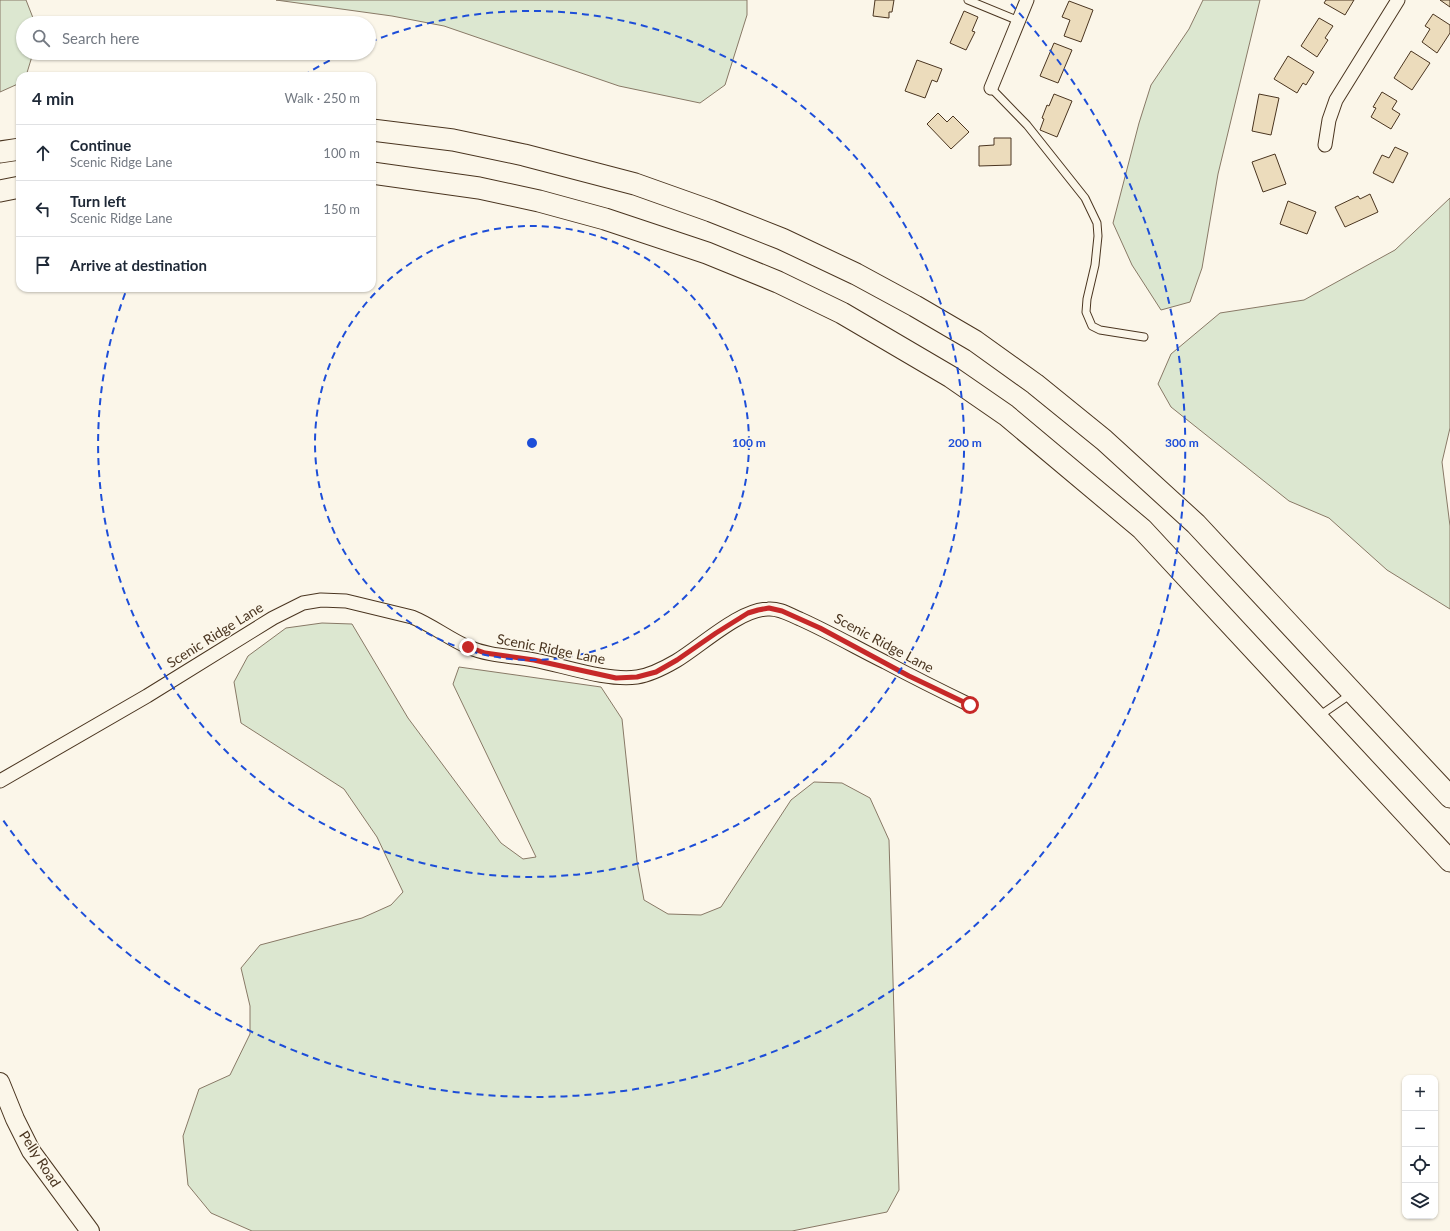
<!DOCTYPE html>
<meta charset="utf-8">
<style>
body{margin:0;font-family:Lato,sans-serif;background:#f6f6f7;color:#1f2937}
.controls{position:absolute;right:12px;bottom:12px;display:grid;overflow:hidden;border-radius:8px;box-shadow:0 1px 3px #0004}
.controls button{width:36px;height:36px;display:grid;place-items:center;padding:0;border:0;border-bottom:1px solid #e0e1e3;background:#fff;color:#1f2937;font:20px sans-serif}
.stop{position:absolute;width:12px;height:12px;margin:-9px;border:3px solid #c62828;border-radius:50%;background:#fff}
.stop.end{background:#c62828;border-color:#fff;box-shadow:0 1px 4px #0008}
.list{margin:0;padding:0;list-style:none}
h2{display:flex;justify-content:space-between;align-items:center;height:52px;margin:0;padding:0 16px;font-size:17px}
h2 small{font-size:13px;font-weight:400;color:#747a83}
.list li{display:grid;grid-template-columns:26px 1fr auto;gap:12px;align-items:center;box-sizing:border-box;height:56px;padding:0 16px;border-top:1px solid #e0e1e3}
.list b{display:block;font-size:15px;white-space:nowrap}
.list p{margin:0;font-size:13px;white-space:nowrap;color:#747a83}
.list em{font-size:13px;font-style:normal;color:#747a83}
.icon{flex:none;width:22px;height:22px;fill:none;stroke:currentColor;stroke-width:2;stroke-linecap:round;stroke-linejoin:round}
.map{position:relative;flex:none;width:1450px;height:1231px;overflow:hidden}
.search{position:absolute;background:#fff;box-shadow:0 1px 3px #0004;left:16px;top:16px;width:360px;height:44px;display:flex;align-items:center;gap:10px;box-sizing:border-box;padding:0 14px;border-radius:22px;color:#747a83;font-size:15px}
.panel{position:absolute;background:#fff;box-shadow:0 1px 3px #0004;left:16px;top:72px;width:360px;height:220px;border-radius:12px}
.map>svg:first-child{display:block}
.green{fill:#dce7d0;stroke:#887966}
.building{fill:#ecdcbc;stroke:#4a3520}
.lines{fill:none;stroke-linecap:round;stroke-linejoin:round}
.lane-casing{stroke:#4a3520;stroke-width:9}
.street-casing{stroke:#4a3520;stroke-width:15}
.secondary-casing{stroke:#4a3520;stroke-width:20}
.primary-casing{stroke:#4a3520;stroke-width:23}
.lane{stroke:#fbf6e9;stroke-width:7}
.street{stroke:#fbf6e9;stroke-width:13}
.secondary{stroke:#fbf6e9;stroke-width:18}
.primary{stroke:#fbf6e9;stroke-width:21}
.route{stroke:#c62828;stroke-width:5}
.ring{fill:none;stroke:#1d4ed8;stroke-width:2;stroke-dasharray:7 5}
.labels{text-anchor:middle;stroke-width:3;stroke-linejoin:round;paint-order:stroke}
.street-label{font-size:14px;fill:#4a3520;stroke:#fbf6e9}
.centre{fill:#1d4ed8;stroke:#fbf6e9;stroke-width:2}
.ring-label{font-size:12px;text-anchor:middle;font-weight:bold;fill:#1d4ed8;stroke:#fbf6e9;stroke-width:3;stroke-linejoin:round;paint-order:stroke}
</style>
<div class="map">
<svg width="1450" height="1231" viewBox="0 0 1450 1231">
<rect width="100%" height="100%" fill="#fbf6e9"/>
<!-- green -->
<g class="green">
<polygon points="0,0 26,0 35,23 23,23 23,53 33,53 26,76 20,76 20,83 0,92"/>
<polygon points="276,0 747,0 747,15 725,85 700,103 619,86 444,26 392,16"/>
<polygon points="1203,0 1260,0 1218,174 1202,268 1190,302 1161,310 1132,265 1113,223 1139,123 1151,85 1189,29"/>
<polygon points="1450,198 1450,428 1442,462 1450,526 1450,609 1387,570 1329,518 1289,501 1171,407 1158,384 1171,354 1220,313 1304,300 1395,250"/>
<polygon points="322,623 352,624 408,718 501,843 523,859 536,857 453,684 459,667 601,687 622,719 637,861 644,900 668,914 701,915 721,907 791,800 814,782 842,783 870,798 889,840 899,1190 887,1212 792,1231 252,1231 211,1213 188,1185 183,1136 199,1089 230,1075 250,1034 250,1006 241,968 260,945 362,918 391,905 403,892 377,837 344,789 241,723 234,682 248,656 286,628"/>
</g>
<!-- building -->
<g class="building">
<polygon points="875,0 894,0 892,12 889,12 889,18 873,16"/>
<polygon points="1326,0 1354,0 1345,15 1324,3"/>
<polygon points="1440,0 1450,0 1450,7"/>
<polygon points="1069,1 1093,10 1081,42 1064,36 1070,20 1062,17"/>
<polygon points="964,11 978,17 972,31 975,32 966,50 950,43"/>
<polygon points="1433,14 1450,25 1450,33 1437,53 1422,42 1430,29 1425,26"/>
<polygon points="1319,18 1333,26 1325,38 1328,40 1317,57 1301,46"/>
<polygon points="1054,43 1072,50 1058,83 1040,76"/>
<polygon points="1411,51 1430,63 1412,90 1394,78"/>
<polygon points="1288,56 1314,72 1306,85 1303,83 1297,93 1274,79"/>
<polygon points="917,60 942,69 937,82 932,80 925,98 905,91"/>
<polygon points="1382,92 1397,101 1392,109 1400,114 1391,129 1371,117 1376,108 1373,107"/>
<polygon points="1054,94 1072,101 1057,137 1040,130 1044,119 1042,118 1047,105 1049,106"/>
<polygon points="1259,94 1279,98 1271,135 1252,131"/>
<polygon points="938,113 947,122 953,116 969,132 951,149 927,124"/>
<polygon points="994,138 1011,138 1011,165 979,166 979,146 994,145"/>
<polygon points="1395,147 1408,153 1393,183 1373,173 1382,155 1389,158"/>
<polygon points="1275,154 1286,184 1263,192 1252,162"/>
<polygon points="1370,194 1378,212 1345,227 1335,207 1358,196 1360,199"/>
<polygon points="1288,201 1316,212 1307,234 1280,224"/>
</g>
<g class="lines">
<defs>
<g id="lane">
<polyline points="968,0 1019,21"/>
<polyline points="991,88 1027,125 1085,198 1097,223 1098,236 1095,265 1087,299 1086,312 1092,326 1100,330 1144,337"/>
<polyline points="1319,716 1351,694"/>
</g>
<g id="street">
<polyline points="991,88 1027,0"/>
<polyline points="1325,145 1329,120 1336,100 1398,0"/>
<path d="M0,781L147,696L273,618L303,603L321,600L346,601L412,617C432,625 449,639 468,647C489,656 512,656 534,660C565,666 606,681 637,677C651,675 664,668 676,661C701,646 740,609 768,609C780,608 790,615 800,619C829,632 857,648 885,662C913,677 941,691 970,705"/>
</g>
<polyline id="secondary" points="0,1082 15,1119 31,1151 90,1231"/>
<g id="primary">
<polyline points="372,130 453,140 524,155 635,184 711,211 782,239 856,274 915,306 975,341 1035,384 1104,440 1196,524 1450,797"/>
<polyline points="0,152 20,149"/>
<polyline points="372,173 479,188 539,201 605,219 707,253 778,282 842,313 951,377 1006,415 1142,529 1450,861"/>
<polyline points="0,191 20,187"/>
</g>
</defs>
<!-- lane casing -->
<use href="#lane" class="lane-casing"/>
<!-- street casing -->
<use href="#street" class="street-casing"/>
<!-- secondary casing -->
<use href="#secondary" class="secondary-casing"/>
<!-- primary casing -->
<use href="#primary" class="primary-casing"/>
<!-- lane -->
<use href="#lane" class="lane"/>
<!-- street -->
<use href="#street" class="street"/>
<!-- secondary -->
<use href="#secondary" class="secondary"/>
<!-- primary -->
<use href="#primary" class="primary"/>
</g>
<g class="lines">
<!-- route -->
<polyline class="route" points="468,647 485,653 534,660 616,678 637,677 656,672 677,660 716,633 748,613 758,610 769,608 782,611 820,628 909,676 970,705"/>
</g>
<!-- distance rings -->
<g class="ring">
<circle cx="532" cy="443" r="217"/>
<path d="M303 76A433 433 0 0 1 342 54M370 42A433 433 0 1 1 126 291"/>
<path d="M1011 4A650 650 0 1 1 3 820"/>
</g>
<g class="labels">
<!-- street labels -->
<g class="street-label">
<text transform="translate(215 635) rotate(-32)" y="5">Scenic Ridge Lane</text>
<text transform="translate(884 643) rotate(28)" y="5">Scenic Ridge Lane</text>
<text transform="translate(551 649) rotate(11)" y="5">Scenic Ridge Lane</text>
<text transform="translate(40 1159) rotate(57)" y="5">Pelly Road</text>
</g>
</g>
<circle cx="532" cy="443" r="6" class="centre"/>
<g class="ring-label">
<text x="749" y="447">100 m</text>
<text x="965" y="447">200 m</text>
<text x="1182" y="447">300 m</text>
</g>
</svg>
<div class="controls">
<button>+</button>
<button>−</button>
<button><svg class="icon" aria-label="locate" viewBox="0 0 24 24"><circle cx="12" cy="12" r="6"/><path d="M12 2v4M12 18v4M2 12h4M18 12h4"/></svg></button>
<button><svg class="icon" aria-label="layers" viewBox="0 0 24 24"><path d="M12 4l9 5-9 5-9-5zM3 14l9 5 9-5"/></svg></button>
</div>
<div class="stop" style="left:970px;top:705px"></div>
<div class="stop end" style="left:468px;top:647px"></div>
<div class="search"><svg class="icon" aria-label="search" viewBox="0 0 24 24"><circle cx="10" cy="10" r="6"/><path d="M15 15l6 6"/></svg>Search here</div>
<section class="panel">
<h2>4 min<small>Walk · 250 m</small></h2>
<ul class="list">
<li><svg class="icon" aria-label="ahead" viewBox="0 0 24 24"><path d="M12 20V5M6 11l6-6 6 6"/></svg><div><b>Continue</b><p>Scenic Ridge Lane</p></div><em>100 m</em></li>
<li><svg class="icon" aria-label="left" viewBox="0 0 24 24"><path d="M17 20v-9H6M10 6l-5 5 5 5"/></svg><div><b>Turn left</b><p>Scenic Ridge Lane</p></div><em>150 m</em></li>
<li><svg class="icon" aria-label="arrive" viewBox="0 0 24 24"><path d="M6 21V4h12l-3 4 3 4H6"/></svg><div><b>Arrive at destination</b></div></li>
</ul>
</section>
</div>
